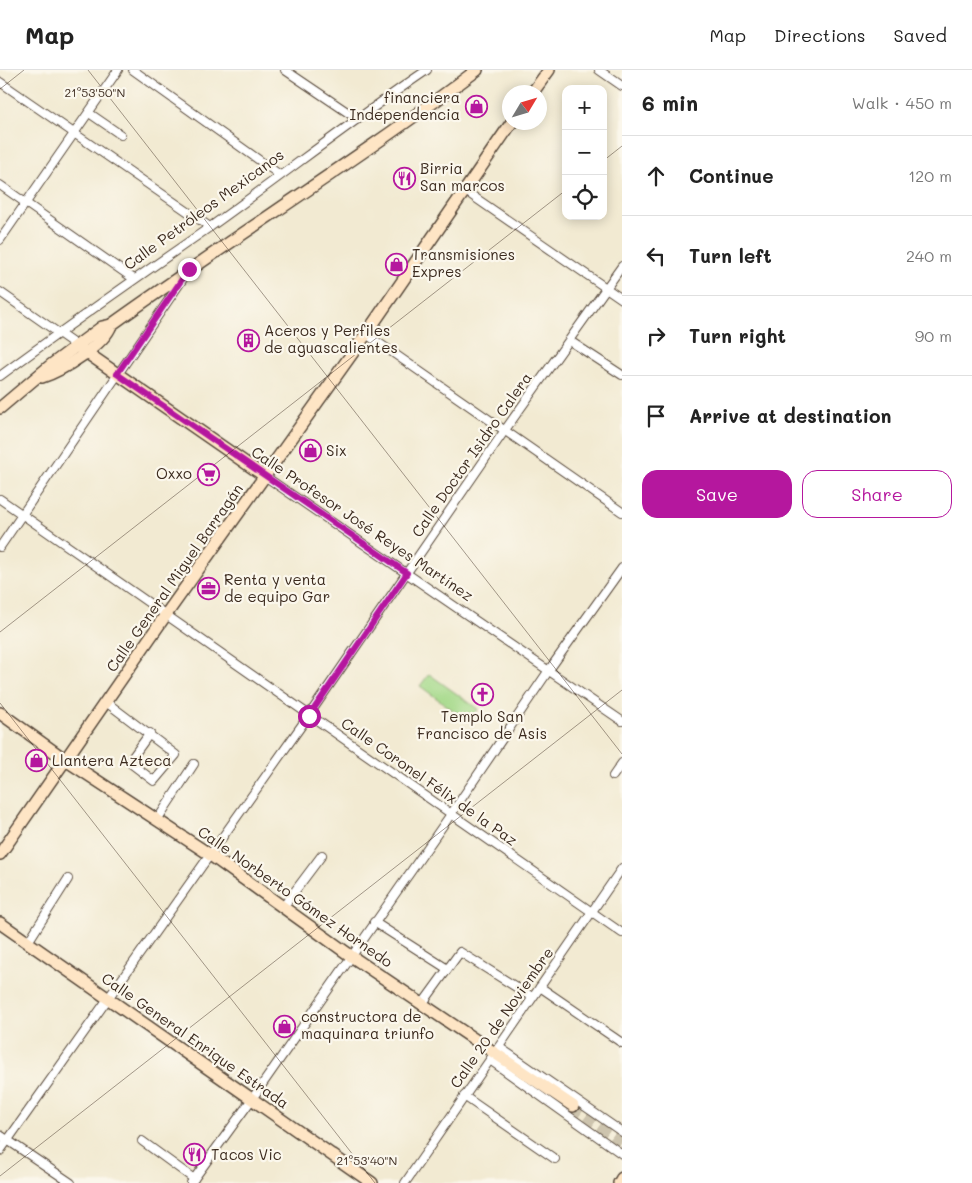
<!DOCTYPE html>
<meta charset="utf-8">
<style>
body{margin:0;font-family:Mali,sans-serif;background:#f6f6f6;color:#222}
.controls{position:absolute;right:15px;top:15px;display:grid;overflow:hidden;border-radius:10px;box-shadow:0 2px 12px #0003}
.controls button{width:45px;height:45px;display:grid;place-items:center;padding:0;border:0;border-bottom:1px solid #e0e0e0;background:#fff;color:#222;font:25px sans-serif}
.compass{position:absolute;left:502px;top:15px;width:45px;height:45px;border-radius:50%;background:#fff;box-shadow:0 2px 12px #0003;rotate:52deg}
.stop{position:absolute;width:15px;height:15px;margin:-11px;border:4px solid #b5179e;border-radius:50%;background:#fff}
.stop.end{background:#b5179e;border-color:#fff;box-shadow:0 1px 5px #0008}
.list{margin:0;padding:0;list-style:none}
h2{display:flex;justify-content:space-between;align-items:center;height:65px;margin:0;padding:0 20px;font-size:21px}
h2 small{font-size:16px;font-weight:400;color:#767676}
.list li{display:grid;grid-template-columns:32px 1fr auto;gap:15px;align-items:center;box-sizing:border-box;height:80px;padding:0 20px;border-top:1px solid #e0e0e0}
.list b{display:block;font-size:19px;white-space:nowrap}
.list em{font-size:16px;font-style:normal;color:#767676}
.actions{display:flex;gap:10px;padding:15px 20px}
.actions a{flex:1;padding:11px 0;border:1px solid #b5179e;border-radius:15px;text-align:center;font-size:18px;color:#b5179e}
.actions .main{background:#b5179e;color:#fff}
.icon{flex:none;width:28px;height:28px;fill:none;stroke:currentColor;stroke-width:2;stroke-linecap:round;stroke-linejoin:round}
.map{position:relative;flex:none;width:622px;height:1113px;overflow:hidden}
header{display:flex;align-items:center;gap:30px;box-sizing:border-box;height:70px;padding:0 25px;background:#fff;border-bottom:1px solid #e0e0e0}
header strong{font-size:24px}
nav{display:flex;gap:28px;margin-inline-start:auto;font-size:18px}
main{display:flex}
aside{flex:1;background:#fff}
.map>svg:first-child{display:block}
.green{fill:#a4d989;stroke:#708254}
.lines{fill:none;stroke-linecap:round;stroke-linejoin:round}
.secondary-tunnel{stroke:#cdc4ae;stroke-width:11;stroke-dasharray:11 5.5;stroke-linecap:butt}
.street-casing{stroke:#564739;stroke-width:10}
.secondary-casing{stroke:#564739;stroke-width:14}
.street{stroke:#fff;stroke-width:8}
.secondary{stroke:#fee5c5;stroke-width:11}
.route{stroke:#b5179e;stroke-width:6}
.ticks{fill:none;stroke:#3b2a1e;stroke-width:1;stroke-opacity:0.45}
.labels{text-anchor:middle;stroke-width:4.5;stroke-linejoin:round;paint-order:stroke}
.poi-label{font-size:15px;fill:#3b2a1e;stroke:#fbf7ec;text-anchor:start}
.street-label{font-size:15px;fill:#3b2a1e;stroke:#fbf7ec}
.ticks-label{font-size:12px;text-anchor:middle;fill:#3b2a1e;stroke:#fbf7ec;stroke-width:4.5;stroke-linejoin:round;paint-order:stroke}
</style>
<header>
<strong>Map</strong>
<nav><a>Map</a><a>Directions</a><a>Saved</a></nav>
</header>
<main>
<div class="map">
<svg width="622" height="1113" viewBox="0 0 622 1113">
<rect width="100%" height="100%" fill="#fbf7ec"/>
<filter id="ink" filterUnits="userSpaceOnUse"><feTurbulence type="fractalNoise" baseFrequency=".02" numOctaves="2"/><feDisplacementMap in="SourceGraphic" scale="10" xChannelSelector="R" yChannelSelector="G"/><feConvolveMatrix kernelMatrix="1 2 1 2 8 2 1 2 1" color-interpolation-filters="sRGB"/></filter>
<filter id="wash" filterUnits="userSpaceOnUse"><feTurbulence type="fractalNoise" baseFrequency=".0096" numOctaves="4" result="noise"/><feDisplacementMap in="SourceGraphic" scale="20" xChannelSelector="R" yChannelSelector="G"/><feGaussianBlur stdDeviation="1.12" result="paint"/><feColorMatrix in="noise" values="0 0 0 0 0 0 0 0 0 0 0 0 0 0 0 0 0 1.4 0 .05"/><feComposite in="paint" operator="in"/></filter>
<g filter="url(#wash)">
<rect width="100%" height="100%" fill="#f2ead2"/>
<!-- green -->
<polygon class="green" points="429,604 478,639 473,647 468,644 465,649 420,616"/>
</g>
<g filter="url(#ink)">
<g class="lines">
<!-- secondary-tunnel -->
<polyline class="secondary-tunnel" points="573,1036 622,1072"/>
<defs>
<g id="street">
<polyline points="133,0 280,105"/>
<polyline points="285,0 356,48"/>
<polyline points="599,0 622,16"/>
<polyline points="0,12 210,157"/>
<polyline points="89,43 121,65"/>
<polyline points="0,115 134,209"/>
<polyline points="464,120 622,229"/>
<polyline points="0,170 118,0"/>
<polyline points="0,222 77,276"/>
<polyline points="366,264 622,442"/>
<polyline points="570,271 622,305"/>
<path d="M0,306C69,255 139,206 210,157C283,105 353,50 427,0"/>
<polyline points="266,407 622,651"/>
<polyline points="0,429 622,863"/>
<polyline points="0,477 185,206"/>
<polyline points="106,632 176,685 154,711 129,692 150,663"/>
<polyline points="613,706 622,693"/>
<polyline points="157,750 194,694"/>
<polyline points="283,837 322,785"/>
<polyline points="374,852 446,898"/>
<polyline points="28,872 68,809"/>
<polyline points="540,917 622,973"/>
<polyline points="423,933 460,882 532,927"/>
<polyline points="499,977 622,1062"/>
<polyline points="490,990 622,1084"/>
<polyline points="464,1026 555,1089"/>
<polyline points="0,1065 71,1113"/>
<polyline points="142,1071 194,1109"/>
<polyline points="0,1081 309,645 505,360 622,196"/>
<polyline points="191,1113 252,1029 451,744 549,600 622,498"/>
<polyline points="405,1113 622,798"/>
</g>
<g id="secondary">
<polyline points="533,22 549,0"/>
<polyline points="77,276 266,407"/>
<path d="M42,307C62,301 105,274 111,255"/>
<path d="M0,338L51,295L102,257L111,255C232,168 358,90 477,0"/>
<polyline points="0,643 67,691 209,784 351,886 573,1036"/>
<polyline points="0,784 165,546 366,264 512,52"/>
<polyline points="0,853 372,1113"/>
<polyline points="619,1113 622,1108"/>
</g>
</defs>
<!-- street casing -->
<use href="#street" class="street-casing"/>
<!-- secondary casing -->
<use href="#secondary" class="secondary-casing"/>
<!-- street -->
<use href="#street" class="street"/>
<!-- secondary -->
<use href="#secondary" class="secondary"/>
</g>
</g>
<g class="lines" filter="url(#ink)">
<!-- route -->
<polyline class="route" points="189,199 117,304 407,503 309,646"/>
</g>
<!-- ticks -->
<path class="ticks" d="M88,0L622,684M0,19L24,0M603,91L622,76M0,562L566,120M0,633L375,1113M0,1106L622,620"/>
<!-- icons -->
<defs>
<symbol id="shop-ring" viewBox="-11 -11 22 22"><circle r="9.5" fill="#fbf7ec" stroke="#b5179e" stroke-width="1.5"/><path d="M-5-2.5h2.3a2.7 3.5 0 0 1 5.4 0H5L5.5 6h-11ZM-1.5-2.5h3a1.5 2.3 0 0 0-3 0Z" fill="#b5179e"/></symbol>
<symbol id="restaurant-ring" viewBox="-11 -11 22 22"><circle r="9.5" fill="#fbf7ec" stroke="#b5179e" stroke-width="1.5"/><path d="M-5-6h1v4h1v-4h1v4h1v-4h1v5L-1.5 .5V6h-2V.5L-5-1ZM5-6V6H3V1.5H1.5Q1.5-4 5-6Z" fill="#b5179e"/></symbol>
<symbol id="building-ring" viewBox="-11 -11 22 22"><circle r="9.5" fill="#fbf7ec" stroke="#b5179e" stroke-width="1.5"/><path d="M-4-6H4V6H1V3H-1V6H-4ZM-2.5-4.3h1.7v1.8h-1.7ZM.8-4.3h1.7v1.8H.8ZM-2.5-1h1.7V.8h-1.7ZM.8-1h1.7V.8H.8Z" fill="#b5179e"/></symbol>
<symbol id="supermarket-ring" viewBox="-11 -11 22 22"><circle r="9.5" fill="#fbf7ec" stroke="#b5179e" stroke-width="1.5"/><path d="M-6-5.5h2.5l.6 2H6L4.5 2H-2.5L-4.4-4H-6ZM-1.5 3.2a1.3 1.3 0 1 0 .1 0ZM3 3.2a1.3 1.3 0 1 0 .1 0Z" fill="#b5179e"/></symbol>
<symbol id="office-ring" viewBox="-11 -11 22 22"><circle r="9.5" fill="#fbf7ec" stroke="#b5179e" stroke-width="1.5"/><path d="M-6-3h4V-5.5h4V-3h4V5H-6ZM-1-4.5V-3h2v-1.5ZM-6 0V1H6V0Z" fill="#b5179e"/></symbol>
<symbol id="church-ring" viewBox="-11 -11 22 22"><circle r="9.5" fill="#fbf7ec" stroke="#b5179e" stroke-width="1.5"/><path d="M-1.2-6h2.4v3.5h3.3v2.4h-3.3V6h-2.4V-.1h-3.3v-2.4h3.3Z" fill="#b5179e"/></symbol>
</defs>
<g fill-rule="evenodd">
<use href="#shop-ring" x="464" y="24" width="25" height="25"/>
<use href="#restaurant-ring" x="392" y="96" width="25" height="25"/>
<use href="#shop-ring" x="384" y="182" width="25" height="25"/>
<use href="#building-ring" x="236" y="258" width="25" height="25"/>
<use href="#shop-ring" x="298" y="368" width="25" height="25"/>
<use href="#supermarket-ring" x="196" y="392" width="25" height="25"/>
<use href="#office-ring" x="196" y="506" width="25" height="25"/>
<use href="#church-ring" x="470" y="612" width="25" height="25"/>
<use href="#shop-ring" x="24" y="678" width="25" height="25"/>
<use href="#shop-ring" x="272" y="944" width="25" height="25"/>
<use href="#restaurant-ring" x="182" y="1072" width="25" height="25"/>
</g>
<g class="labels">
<!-- poi labels -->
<g class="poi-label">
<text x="460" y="33" text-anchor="end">financiera<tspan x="460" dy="17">Independencia</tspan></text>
<text x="420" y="104">Birria<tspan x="420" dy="17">San marcos</tspan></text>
<text x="412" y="190">Transmisiones<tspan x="412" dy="17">Expres</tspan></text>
<text x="264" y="266">Aceros y Perfiles<tspan x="264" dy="17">de aguascalientes</tspan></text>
<text x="326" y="386">Six</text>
<text x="192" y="409" text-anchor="end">Oxxo</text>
<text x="224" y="515">Renta y venta<tspan x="224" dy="17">de equipo Gar</tspan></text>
<text x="482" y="652" text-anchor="middle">Templo San<tspan x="482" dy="17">Francisco de Asis</tspan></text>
<text x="52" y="696">Llantera Azteca</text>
<text x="301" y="952">constructora de<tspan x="301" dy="17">maquinara triunfo</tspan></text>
<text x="211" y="1090">Tacos Vic</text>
</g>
<!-- street labels -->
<g class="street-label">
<text transform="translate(204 140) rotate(-36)" y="5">Calle Petróleos Mexicanos</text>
<text transform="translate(472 385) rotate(-55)" y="5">Calle Doctor Isidro Calera</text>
<text transform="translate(362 454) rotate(34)" y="5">Calle Profesor José Reyes Martínez</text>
<text transform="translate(175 508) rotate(-55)" y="5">Calle General Miguel Barragán</text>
<text transform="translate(429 712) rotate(35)" y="5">Calle Coronel Félix de la Paz</text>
<text transform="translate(295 827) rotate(35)" y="5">Calle Norberto Gómez Hornedo</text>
<text transform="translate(502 948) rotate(-55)" y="5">Calle 20 de Noviembre</text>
<text transform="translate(195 971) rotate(35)" y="5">Calle General Enrique Estrada</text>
</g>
</g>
<g class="ticks-label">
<text x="95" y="27">21°53'50"N</text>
<text x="367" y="1095">21°53'40"N</text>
</g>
</svg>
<div class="controls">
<button>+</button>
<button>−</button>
<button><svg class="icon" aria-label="locate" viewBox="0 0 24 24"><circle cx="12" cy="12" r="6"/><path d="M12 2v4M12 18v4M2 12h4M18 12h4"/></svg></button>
</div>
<svg class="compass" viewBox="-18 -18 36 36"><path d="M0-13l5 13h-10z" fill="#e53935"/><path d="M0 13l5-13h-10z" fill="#767676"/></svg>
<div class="stop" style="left:309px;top:646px"></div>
<div class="stop end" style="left:189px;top:199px"></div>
</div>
<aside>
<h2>6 min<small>Walk · 450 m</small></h2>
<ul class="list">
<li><svg class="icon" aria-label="ahead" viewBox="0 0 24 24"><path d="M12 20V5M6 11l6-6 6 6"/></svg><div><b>Continue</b></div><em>120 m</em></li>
<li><svg class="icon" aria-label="left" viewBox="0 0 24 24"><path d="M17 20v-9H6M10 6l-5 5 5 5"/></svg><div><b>Turn left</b></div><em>240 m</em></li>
<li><svg class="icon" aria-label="right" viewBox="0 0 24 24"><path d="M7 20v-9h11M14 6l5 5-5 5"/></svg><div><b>Turn right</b></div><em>90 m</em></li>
<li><svg class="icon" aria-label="arrive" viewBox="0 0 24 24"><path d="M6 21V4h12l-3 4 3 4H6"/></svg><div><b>Arrive at destination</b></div></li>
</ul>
<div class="actions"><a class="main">Save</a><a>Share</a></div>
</aside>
</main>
